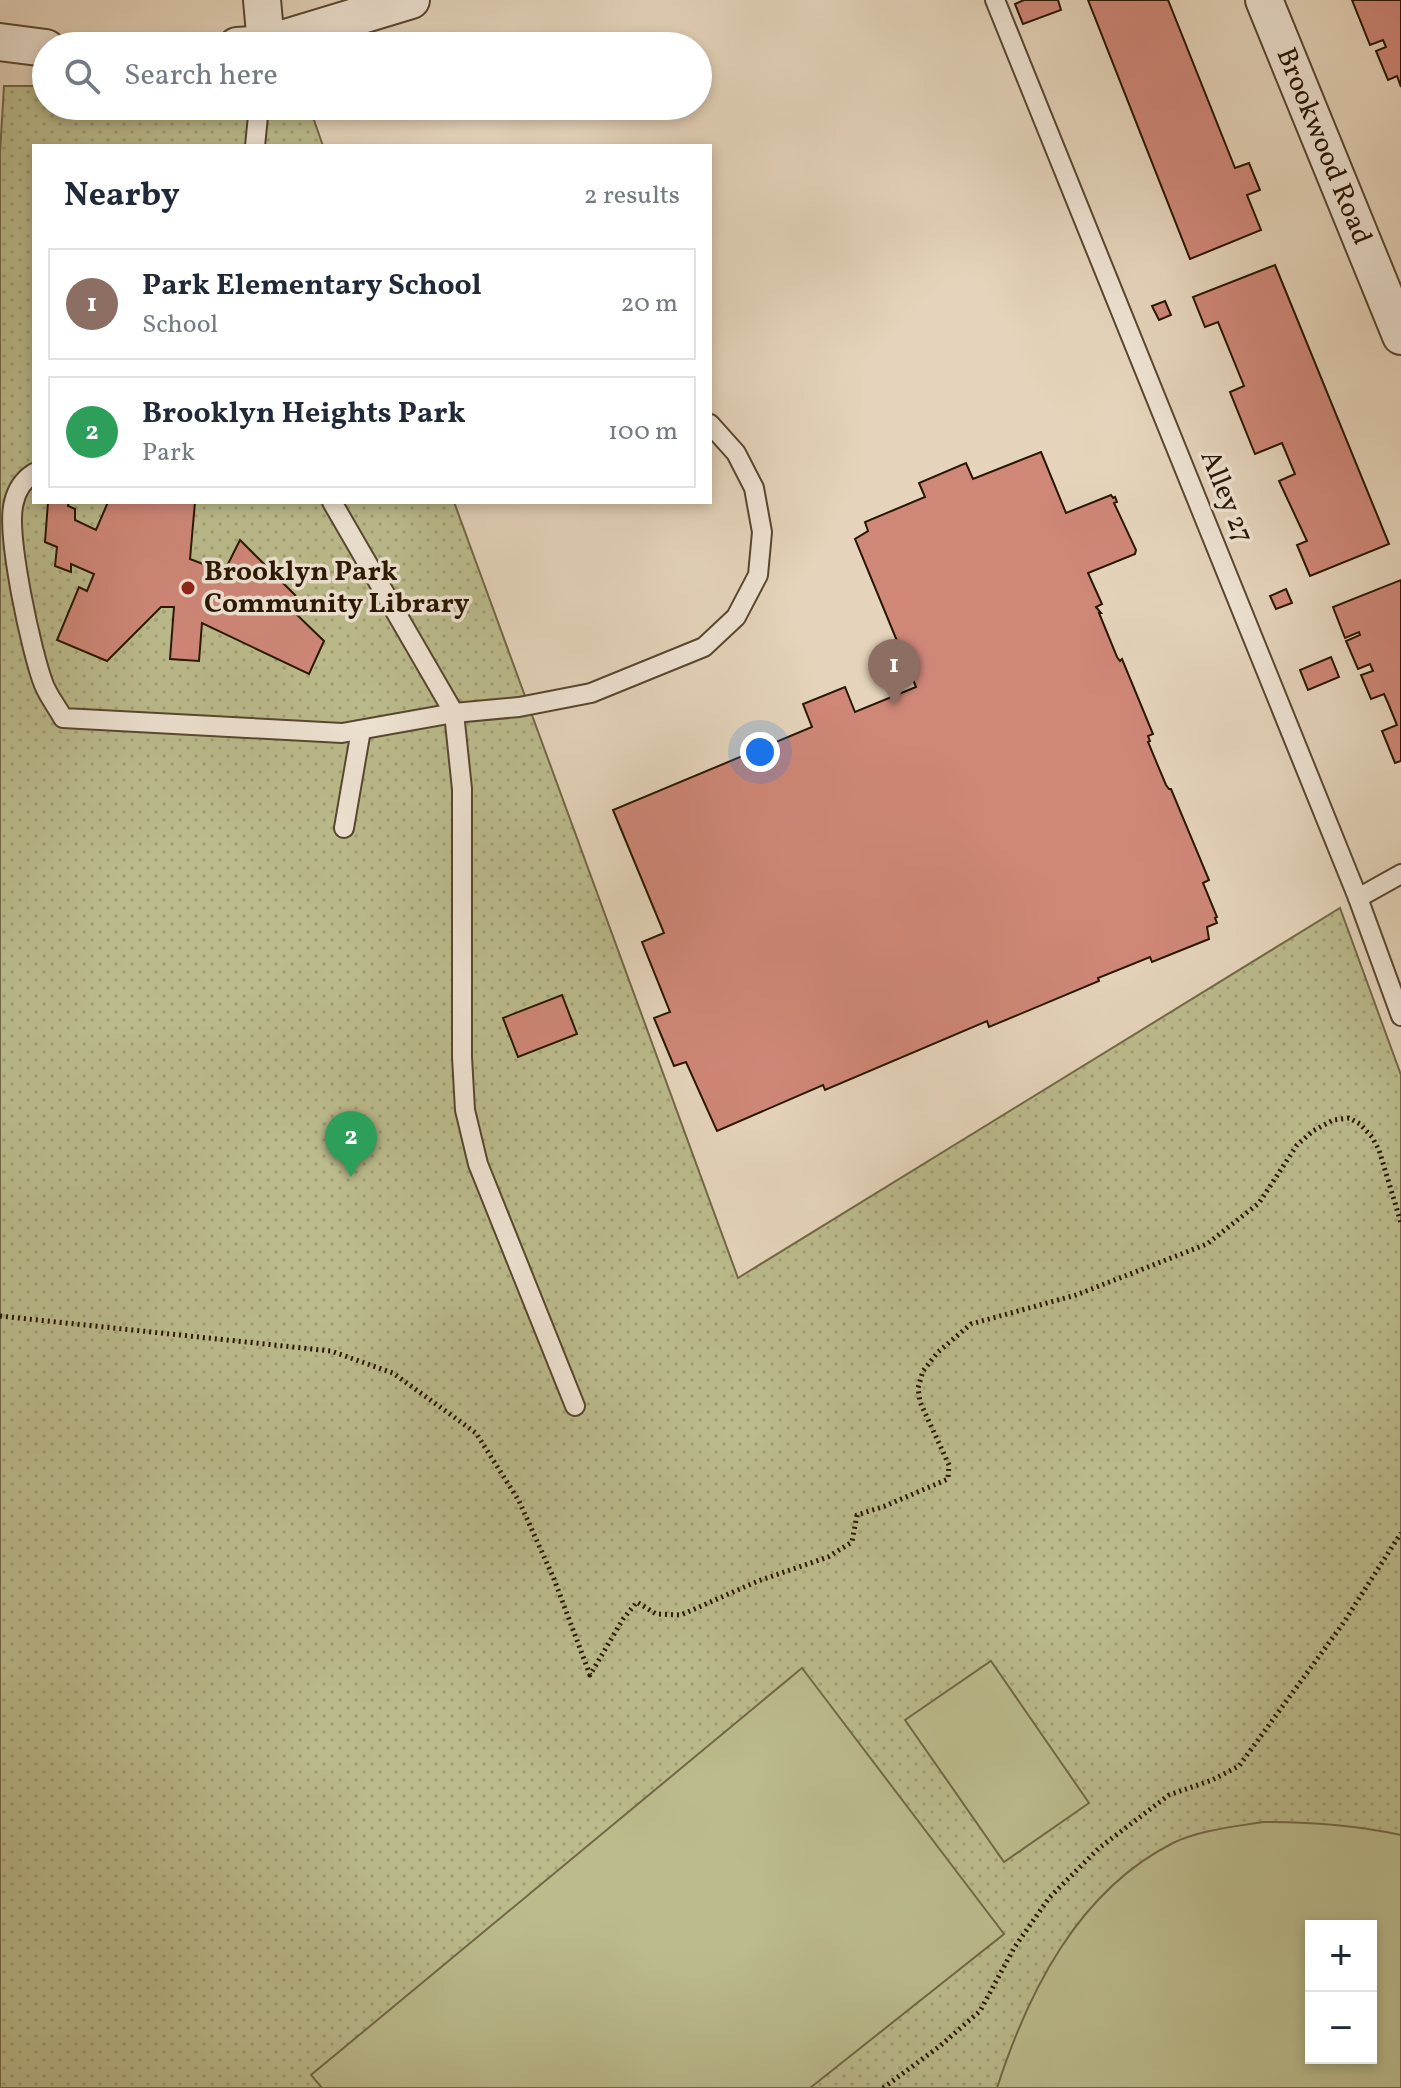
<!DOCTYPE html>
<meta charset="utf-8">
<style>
:root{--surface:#fff;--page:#f2f2f3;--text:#1f2937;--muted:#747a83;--line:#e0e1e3;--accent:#8f2418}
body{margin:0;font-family:Vollkorn,serif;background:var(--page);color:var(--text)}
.controls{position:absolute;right:24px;bottom:24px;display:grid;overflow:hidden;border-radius:0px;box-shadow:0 4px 12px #0003}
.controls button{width:72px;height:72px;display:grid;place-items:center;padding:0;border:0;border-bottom:2px solid var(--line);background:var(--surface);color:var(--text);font:40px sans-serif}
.you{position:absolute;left:760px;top:752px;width:28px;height:28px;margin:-20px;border:6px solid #fff;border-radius:50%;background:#1a73e8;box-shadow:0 0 0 12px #1a73e833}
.badge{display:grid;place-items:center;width:52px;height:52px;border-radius:50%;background:var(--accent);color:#fff;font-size:26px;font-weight:700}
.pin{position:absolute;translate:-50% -66px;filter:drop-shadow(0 2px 4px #0008)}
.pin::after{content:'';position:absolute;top:42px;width:28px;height:24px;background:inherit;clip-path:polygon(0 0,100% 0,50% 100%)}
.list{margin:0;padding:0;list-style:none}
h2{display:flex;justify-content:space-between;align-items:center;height:104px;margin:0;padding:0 32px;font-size:34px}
h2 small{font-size:26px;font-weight:400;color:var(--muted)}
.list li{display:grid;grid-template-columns:52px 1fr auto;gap:24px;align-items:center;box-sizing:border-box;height:112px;margin:0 16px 16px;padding:0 16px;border:2px solid var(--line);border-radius:0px}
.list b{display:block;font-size:30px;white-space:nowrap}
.list p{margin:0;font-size:26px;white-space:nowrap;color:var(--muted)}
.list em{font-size:26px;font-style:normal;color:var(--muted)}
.icon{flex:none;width:44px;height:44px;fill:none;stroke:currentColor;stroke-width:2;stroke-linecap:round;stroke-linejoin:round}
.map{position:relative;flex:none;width:1401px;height:2088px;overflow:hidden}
.search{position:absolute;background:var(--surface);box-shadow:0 4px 12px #0003;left:32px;top:32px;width:680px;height:88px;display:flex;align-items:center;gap:20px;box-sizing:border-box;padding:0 28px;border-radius:44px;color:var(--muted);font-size:30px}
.panel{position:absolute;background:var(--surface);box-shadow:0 4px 12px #0003;left:32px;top:144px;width:680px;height:360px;border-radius:0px}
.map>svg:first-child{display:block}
.grass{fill:url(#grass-dots);stroke:#726846;stroke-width:2;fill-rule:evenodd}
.pitch{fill:#bbbb8c;stroke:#726846;stroke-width:2;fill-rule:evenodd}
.building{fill:#cf8778;stroke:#291600;stroke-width:2}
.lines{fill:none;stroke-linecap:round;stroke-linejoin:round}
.service-casing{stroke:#58462f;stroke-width:22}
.minor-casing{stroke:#58462f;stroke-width:40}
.path{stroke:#291600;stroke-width:5;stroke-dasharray:2 4;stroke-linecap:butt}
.service{stroke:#eee3d3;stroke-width:18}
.minor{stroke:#eee3d3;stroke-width:36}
.poi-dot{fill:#8f2418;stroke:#eee3d3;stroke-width:3}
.labels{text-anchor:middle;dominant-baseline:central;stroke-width:7;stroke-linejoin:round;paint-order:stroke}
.street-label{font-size:28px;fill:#291600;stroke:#eee3d3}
.poi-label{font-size:28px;font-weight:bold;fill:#291600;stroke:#eee3d3;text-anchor:start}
</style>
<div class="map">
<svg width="1401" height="2088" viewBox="0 0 1401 2088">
<defs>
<pattern id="grass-dots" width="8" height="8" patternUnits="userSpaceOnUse" patternTransform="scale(2)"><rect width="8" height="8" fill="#bbbb8c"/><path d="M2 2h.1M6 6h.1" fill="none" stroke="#a1a077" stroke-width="1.8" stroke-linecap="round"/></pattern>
</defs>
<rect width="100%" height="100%" fill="#e5d4bb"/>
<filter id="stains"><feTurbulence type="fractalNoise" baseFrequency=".0025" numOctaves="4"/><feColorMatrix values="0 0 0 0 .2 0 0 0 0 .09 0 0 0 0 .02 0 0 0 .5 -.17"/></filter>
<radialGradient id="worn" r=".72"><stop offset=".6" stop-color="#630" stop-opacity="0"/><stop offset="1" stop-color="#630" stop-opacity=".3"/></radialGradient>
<path class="grass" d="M4 86H46V106H309L323 146H34V502H454L738 1278 1340 908 1401 1075V2088H0V152ZM1311 1926H1371V2058H1311Z"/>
<g class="pitch">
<polygon points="991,1661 1089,1803 1004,1862 905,1720"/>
<polygon points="802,1668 1004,1934 810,2088 322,2088 311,2075"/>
<path d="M1263 1822C1310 1822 1355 1825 1401 1835V2088H997C1028 1992 1078 1891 1173 1843 1200 1830 1233 1827 1263 1822ZM1371 1926V2058H1311V1926Z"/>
</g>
<g class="building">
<polygon points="1024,0 1058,0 1061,10 1023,24 1015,4"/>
<polygon points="1088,0 1168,0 1235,168 1249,163 1260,190 1247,195 1261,230 1190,259"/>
<polygon points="1352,0 1401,0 1401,87 1397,76 1388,80 1376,51 1386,47 1383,40 1370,45"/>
<polygon points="1275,265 1389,544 1310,576 1297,545 1307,541 1279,481 1295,474 1282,443 1255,454 1230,392 1244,386 1242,381 1218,322 1205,327 1193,297"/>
<polygon points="1165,301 1171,315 1159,320 1152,306"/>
<polygon points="1041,452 1066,513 1111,495 1113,498 1115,497 1117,502 1114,503 1136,550 1135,554 1088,573 1102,604 1096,607 1101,613 1099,613 1117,657 1120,661 1122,659 1153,734 1148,736 1150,741 1148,742 1166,785 1169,789 1171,789 1209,880 1203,883 1217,917 1215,918 1217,923 1207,927 1209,939 1152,962 1150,957 1098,978 1099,981 989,1027 987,1021 825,1090 823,1085 717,1131 686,1062 674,1066 654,1018 670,1012 642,942 664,933 613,810 812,727 803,704 845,687 855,712 916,687 855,539 868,531 865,522 925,497 919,483 966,463 973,479"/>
<polygon points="48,502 69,502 68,506 75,509 75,520 96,530 108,502 195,502 190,559 224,572 240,540 297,597 291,609 324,641 309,674 202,623 199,661 170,659 174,607 161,607 107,661 57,640 79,587 87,591 94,574 71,564 71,572 55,566 57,547 45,542"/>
<polygon points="1401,580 1401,761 1395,763 1382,731 1397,725 1388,703 1384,694 1371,699 1361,675 1373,671 1370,664 1358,669 1346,641 1360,635 1359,632 1345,638 1333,607"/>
<polygon points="1286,589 1292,603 1276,609 1270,596"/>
<polygon points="1331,657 1339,677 1308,690 1300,670"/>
<polygon points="562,995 577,1034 518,1057 503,1018"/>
</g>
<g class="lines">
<defs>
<g id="service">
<polyline points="995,0 1358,898 1401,1016"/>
<polyline points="255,146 259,106"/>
<path d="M34 473C23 480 17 489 14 502 5 532 32 655 44 685 49 697 57 707 63 718L342 733 454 713 519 707 591 693 704 647 736 617 758 575 762 532 754 488 736 453 710 424"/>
<polyline points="332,502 454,713 462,789 462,1057 465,1110 478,1164 575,1406"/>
<polyline points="344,828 361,730"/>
<polyline points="1358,898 1401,874"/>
</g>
<g id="minor">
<polyline points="262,0 266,44"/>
<path id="s1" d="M1264 0 1401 336"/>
<polyline points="0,42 46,48"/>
<polyline points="237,46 266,44 411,0"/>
</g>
</defs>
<use href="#service" class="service-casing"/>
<use href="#minor" class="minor-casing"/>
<g class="path">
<polyline points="0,1316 331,1351 393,1373 476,1433 519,1501 554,1579 590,1675 623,1619 637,1602 656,1614 681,1615 758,1581 828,1557 852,1542 857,1515 885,1506 948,1479 949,1465 920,1402 918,1388 923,1371 938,1352 971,1324 1076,1295 1207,1244 1259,1203 1297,1145 1313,1131 1333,1120 1349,1118 1360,1124 1372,1137 1379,1150 1401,1223"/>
<polyline points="883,2088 940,2046 980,2011 1014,1948 1049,1898 1099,1848 1169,1795 1212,1780 1239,1766 1342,1625 1401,1533"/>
</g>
<use href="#service" class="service"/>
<use href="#minor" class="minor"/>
</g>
<circle class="poi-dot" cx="188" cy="588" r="8"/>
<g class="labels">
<g class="street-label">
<text stroke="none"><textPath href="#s1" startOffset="158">Brookwood Road</textPath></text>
<text transform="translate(1226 497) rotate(68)">Alley 27</text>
</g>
<g class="poi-label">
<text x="204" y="572">Brooklyn Park<tspan x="204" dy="32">Community Library</tspan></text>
</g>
</g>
<rect width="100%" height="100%" filter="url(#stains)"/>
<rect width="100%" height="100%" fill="url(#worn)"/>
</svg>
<div class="controls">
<button>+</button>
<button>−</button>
</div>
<div class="you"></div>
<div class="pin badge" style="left:894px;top:705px;background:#8d6e63">1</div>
<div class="pin badge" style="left:351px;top:1177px;background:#2e9e5b">2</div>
<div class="search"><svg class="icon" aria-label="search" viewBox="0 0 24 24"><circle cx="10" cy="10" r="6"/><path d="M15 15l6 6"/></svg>Search here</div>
<section class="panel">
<h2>Nearby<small>2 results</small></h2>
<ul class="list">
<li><span class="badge" style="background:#8d6e63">1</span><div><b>Park Elementary School</b><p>School</p></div><em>20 m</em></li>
<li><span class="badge" style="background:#2e9e5b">2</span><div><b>Brooklyn Heights Park</b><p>Park</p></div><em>100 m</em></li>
</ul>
</section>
</div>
